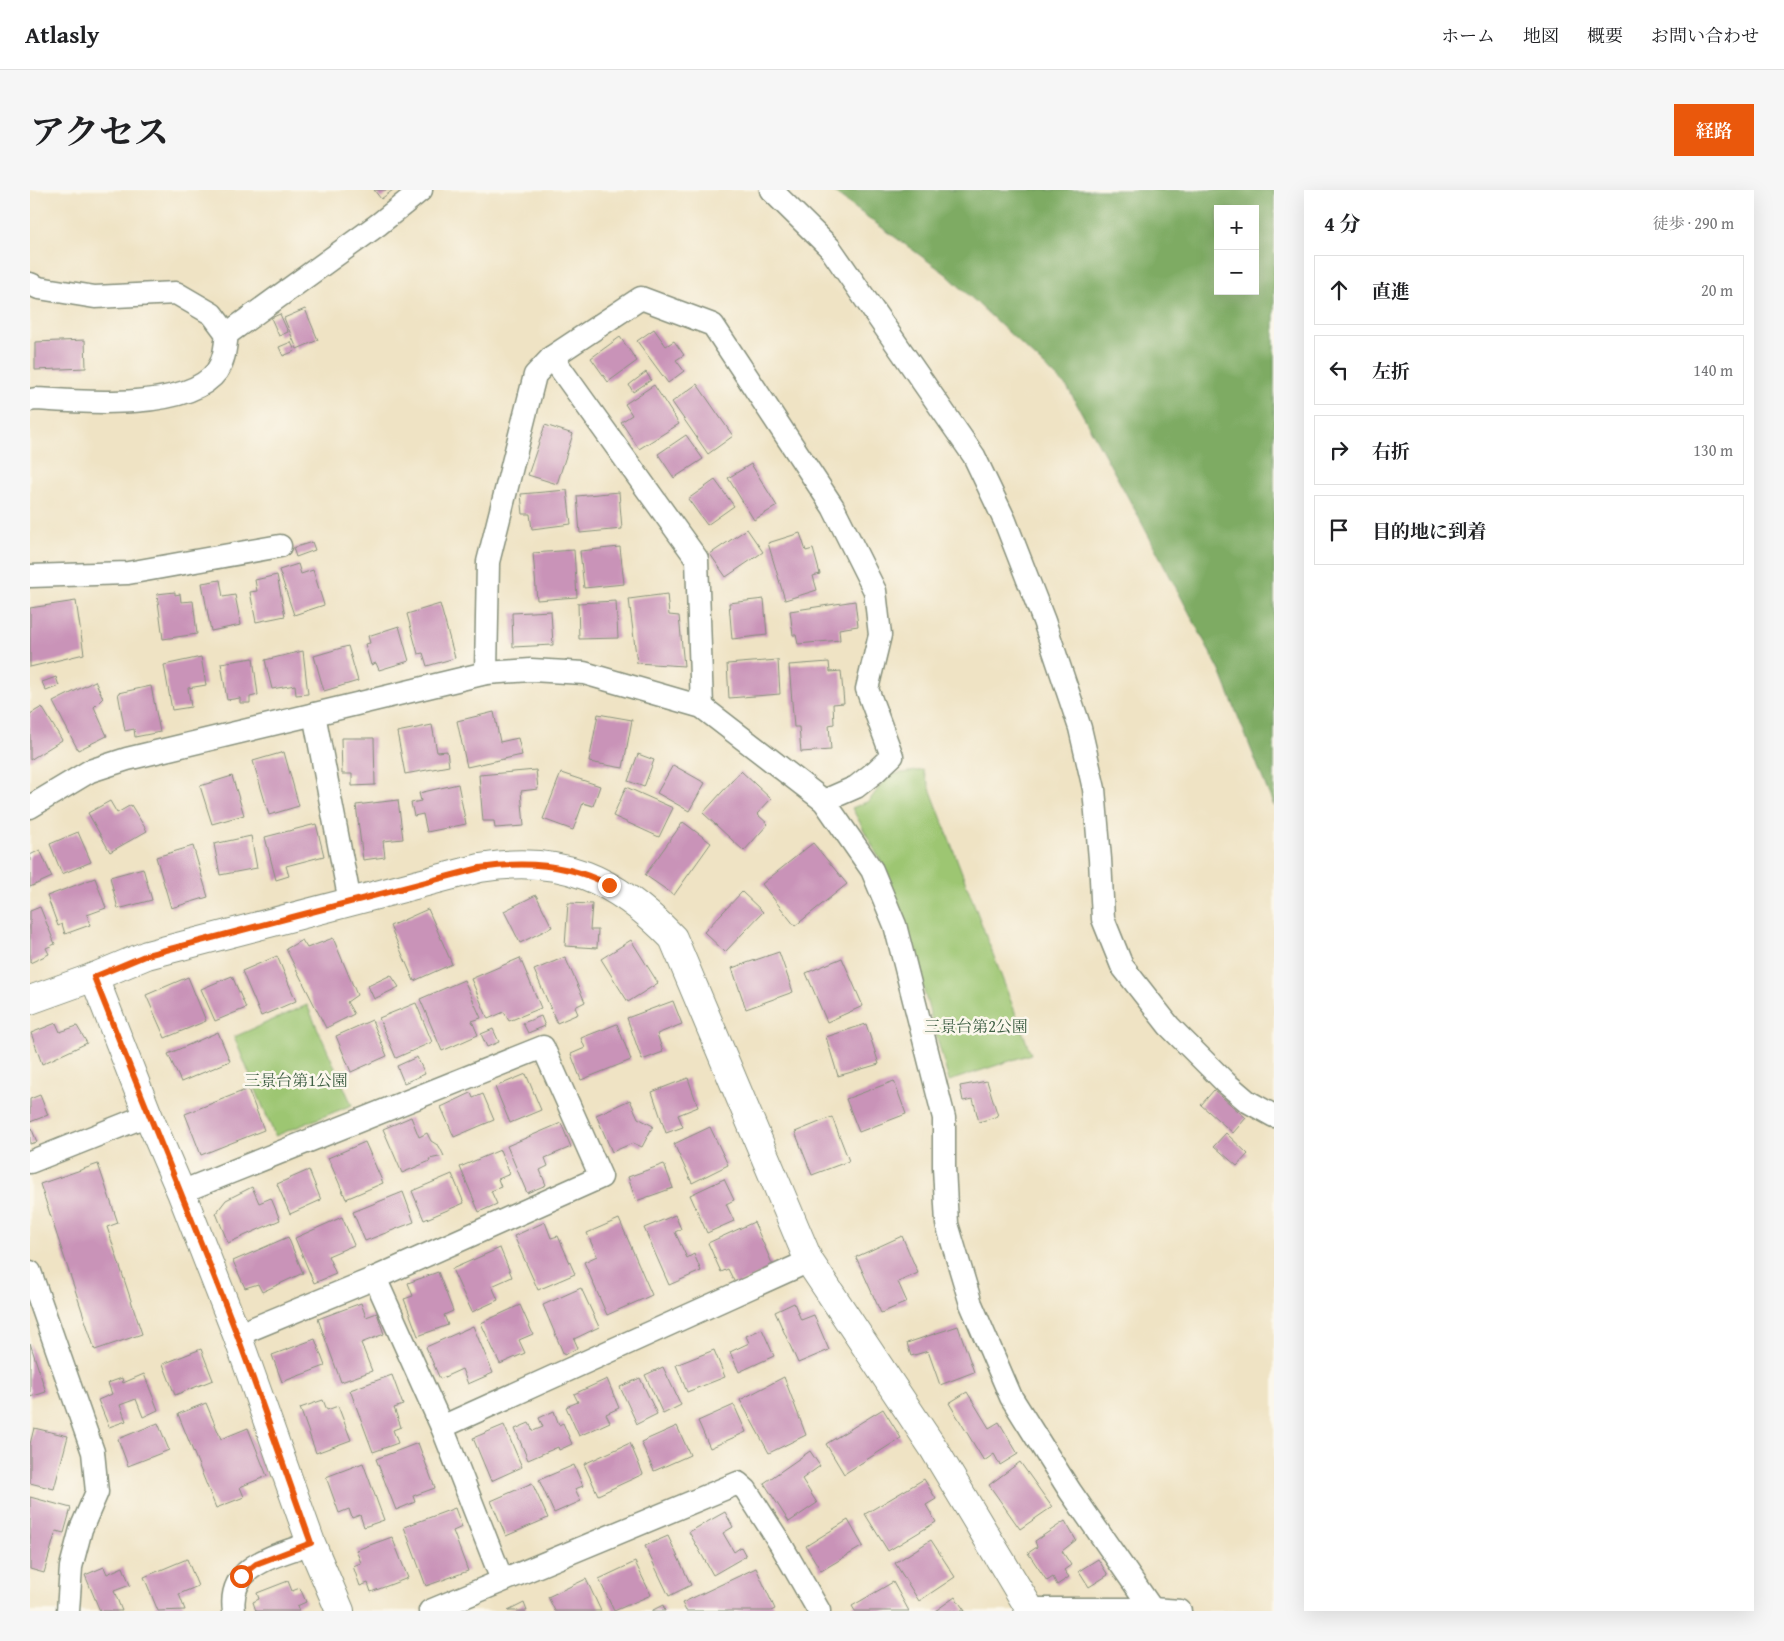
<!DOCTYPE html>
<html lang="ja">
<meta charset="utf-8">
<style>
:root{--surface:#fff;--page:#f6f6f6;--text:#202124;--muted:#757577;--line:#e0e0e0;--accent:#ea580c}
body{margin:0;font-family:"Gentium Book Plus","Noto Serif JP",serif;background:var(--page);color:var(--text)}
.controls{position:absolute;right:15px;top:15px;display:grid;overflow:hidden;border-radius:0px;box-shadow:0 5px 20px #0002}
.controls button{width:45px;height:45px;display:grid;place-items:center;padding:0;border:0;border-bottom:1px solid var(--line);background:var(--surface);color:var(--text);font:25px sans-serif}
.stop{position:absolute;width:15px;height:15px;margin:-11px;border:4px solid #ea580c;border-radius:50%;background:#fff}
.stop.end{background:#ea580c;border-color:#fff;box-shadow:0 1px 5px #0008}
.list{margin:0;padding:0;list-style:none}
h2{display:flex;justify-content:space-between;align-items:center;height:65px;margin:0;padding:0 20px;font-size:21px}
h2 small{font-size:16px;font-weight:400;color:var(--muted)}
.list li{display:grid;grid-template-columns:32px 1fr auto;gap:15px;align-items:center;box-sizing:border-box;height:70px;margin:0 10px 10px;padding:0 10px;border:1px solid var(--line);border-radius:0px}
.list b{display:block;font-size:19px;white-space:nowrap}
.list em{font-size:16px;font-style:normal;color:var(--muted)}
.icon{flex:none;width:28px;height:28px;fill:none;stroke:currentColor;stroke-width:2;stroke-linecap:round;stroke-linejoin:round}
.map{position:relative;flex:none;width:1244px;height:1421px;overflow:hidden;border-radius:0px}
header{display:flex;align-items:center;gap:30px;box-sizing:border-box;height:70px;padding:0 25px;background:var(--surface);border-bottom:1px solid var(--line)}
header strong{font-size:24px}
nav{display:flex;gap:28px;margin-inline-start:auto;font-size:18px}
.intro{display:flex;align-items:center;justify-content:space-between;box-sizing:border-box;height:120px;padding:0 30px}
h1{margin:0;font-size:35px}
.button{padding:12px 22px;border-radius:0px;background:var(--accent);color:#fff;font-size:18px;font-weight:700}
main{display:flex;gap:30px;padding:0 30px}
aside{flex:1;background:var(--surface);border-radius:0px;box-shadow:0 5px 20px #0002}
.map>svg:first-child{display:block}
.green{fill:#9dc672;stroke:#5e8253}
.forest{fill:#7eab64;stroke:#4e744c;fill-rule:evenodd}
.building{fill:#c993b8}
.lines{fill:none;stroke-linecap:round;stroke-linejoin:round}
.minor-casing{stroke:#87907c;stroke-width:25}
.tertiary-casing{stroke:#87907c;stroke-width:30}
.minor{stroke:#fff;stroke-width:22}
.tertiary{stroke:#fff;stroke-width:28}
.route{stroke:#ea580c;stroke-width:6}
.labels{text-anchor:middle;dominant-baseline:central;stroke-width:5;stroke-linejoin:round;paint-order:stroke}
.park-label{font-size:16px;fill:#3e5f44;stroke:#fbf7ec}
</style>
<header>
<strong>Atlasly</strong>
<nav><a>ホーム</a><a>地図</a><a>概要</a><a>お問い合わせ</a></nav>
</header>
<div class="intro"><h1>アクセス</h1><a class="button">経路</a></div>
<main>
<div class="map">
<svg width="1244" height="1421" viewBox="0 0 1244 1421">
<rect width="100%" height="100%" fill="#fbf7ec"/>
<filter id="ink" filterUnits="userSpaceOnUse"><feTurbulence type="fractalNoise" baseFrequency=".02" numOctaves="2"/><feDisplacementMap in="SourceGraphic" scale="10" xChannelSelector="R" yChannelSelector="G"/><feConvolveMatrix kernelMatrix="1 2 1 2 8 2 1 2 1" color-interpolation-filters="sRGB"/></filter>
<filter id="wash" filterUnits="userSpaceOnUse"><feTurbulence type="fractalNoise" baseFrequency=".0096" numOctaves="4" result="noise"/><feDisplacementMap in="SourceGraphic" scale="20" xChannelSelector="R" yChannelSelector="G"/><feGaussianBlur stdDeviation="1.12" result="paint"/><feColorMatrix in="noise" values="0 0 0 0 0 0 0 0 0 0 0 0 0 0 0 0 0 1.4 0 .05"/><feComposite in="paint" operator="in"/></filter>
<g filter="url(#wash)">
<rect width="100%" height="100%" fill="#efe3c4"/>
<g class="green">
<polygon points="893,580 1001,864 919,891 880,751 856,681 822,618 839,611 858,585"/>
<polygon points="277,815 322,915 245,946 204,847"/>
</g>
<path class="forest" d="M800 0H1244V617L1190 481 1106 322 1038 198 916 84ZM1188 19H1225V101H1188Z"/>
<g id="blocks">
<g class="building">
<polygon points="344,0 363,0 351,9"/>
<polygon points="275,119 288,150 267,159 254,128"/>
<polygon points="250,124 258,142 249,146 241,128"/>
<polygon points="624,139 636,156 644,151 654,165 646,170 654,181 638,193 607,151"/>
<polygon points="590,147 607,171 578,192 561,168"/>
<polygon points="55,150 56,178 5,180 5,152"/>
<polygon points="261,152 265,161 253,166 249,157"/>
<polygon points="616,182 621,190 603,202 599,195"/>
<polygon points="667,194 703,246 678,264 642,212"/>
<polygon points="624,195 649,234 609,259 591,232 602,225 595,214"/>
<polygon points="515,235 543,244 527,294 498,285"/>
<polygon points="656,245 673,269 644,288 628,264"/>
<polygon points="721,274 747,316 724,330 698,288"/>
<polygon points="685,290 704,316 677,335 658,309"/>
<polygon points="537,300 541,334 502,339 500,324 493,324 491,304"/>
<polygon points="589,302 592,339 550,343 547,306"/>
<polygon points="717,339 733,362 696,387 680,364"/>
<polygon points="770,343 776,361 783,359 790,384 783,386 787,400 755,410 738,353"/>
<polygon points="282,352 285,360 266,367 263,358"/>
<polygon points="590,357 594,394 554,398 550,361"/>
<polygon points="544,360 547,407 507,410 503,363"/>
<polygon points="268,374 271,384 283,380 294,415 264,425 249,380"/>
<polygon points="247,385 255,426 226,432 220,402 227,401 225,390"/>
<polygon points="190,390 193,407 205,405 211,435 181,441 172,393"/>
<polygon points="145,402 145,405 150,404 151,412 163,411 167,444 133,449 127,404"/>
<polygon points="637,404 639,425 649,426 654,476 607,473 599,409"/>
<polygon points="734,409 737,445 702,449 699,413"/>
<polygon points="46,411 54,464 0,477 0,418"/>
<polygon points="586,411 588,448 549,449 548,413"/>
<polygon points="825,411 828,436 809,439 810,450 768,454 766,445 763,445 760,421"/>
<polygon points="410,414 425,468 397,476 393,463 388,464 377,424"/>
<polygon points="521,421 523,455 483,457 482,423"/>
<polygon points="369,436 379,471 349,480 346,473 341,475 335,454 340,453 338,446"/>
<polygon points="318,456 328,491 294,501 284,466"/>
<polygon points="273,461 278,504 266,505 265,495 242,499 235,470"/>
<polygon points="171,467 176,495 158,498 161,517 142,520 134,475"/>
<polygon points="223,468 228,505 220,507 220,513 210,513 210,508 197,510 191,473"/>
<polygon points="748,470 750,504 699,508 697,474"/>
<polygon points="799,472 800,482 811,481 814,513 803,514 804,534 799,535 801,560 771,562 769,537 764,537 759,475"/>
<polygon points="26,487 29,496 16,501 12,492"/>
<polygon points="65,491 73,508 64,517 77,546 48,560 23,512"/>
<polygon points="121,496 130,542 105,547 104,539 95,541 88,503"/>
<polygon points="12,517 32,550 0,570 0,524"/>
<polygon points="464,522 470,552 488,548 492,565 437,577 427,531"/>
<polygon points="568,524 602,530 593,578 559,572"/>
<polygon points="402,535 407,562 417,561 419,576 375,584 367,542"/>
<polygon points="311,548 344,548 345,595 322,596 322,584 312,584"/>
<polygon points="254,562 269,616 239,625 223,571"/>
<polygon points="608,564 624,570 614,597 598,591"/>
<polygon points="643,575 675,593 659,621 627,603"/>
<polygon points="506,580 508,599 491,601 494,636 465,638 464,631 453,631 449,585"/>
<polygon points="711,581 741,609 727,624 738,634 714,661 673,623"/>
<polygon points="531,583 570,596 563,616 553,613 543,640 513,629"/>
<polygon points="202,586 214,625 182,634 170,596"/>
<polygon points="428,594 436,634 397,642 393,624 384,626 381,613 391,611 389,603"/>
<polygon points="596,597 643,618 629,647 583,626"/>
<polygon points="368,610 373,649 353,651 355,667 333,670 326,615"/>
<polygon points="80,611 87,623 101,615 117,641 80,662 58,623"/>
<polygon points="653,632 681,653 644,705 615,685"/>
<polygon points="286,634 294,666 256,676 259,686 246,690 235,647"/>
<polygon points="48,642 61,672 32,684 20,654"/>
<polygon points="221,646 227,678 190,685 184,654"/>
<polygon points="783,653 817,694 765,736 732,694"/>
<polygon points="163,656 178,707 141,718 126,667"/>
<polygon points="10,660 22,687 0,697 0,665"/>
<polygon points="113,678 122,710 88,719 80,687"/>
<polygon points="65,688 76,718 57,725 60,735 35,744 32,734 28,736 17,706"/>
<polygon points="712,702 733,722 695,762 674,742"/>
<polygon points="506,705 522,737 490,753 474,721"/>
<polygon points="538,713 562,714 560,740 568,740 567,758 535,756"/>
<polygon points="10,717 25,754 16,758 19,764 0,773 0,721"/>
<polygon points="398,719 422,774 384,791 360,736"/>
<polygon points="303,748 327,805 317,812 324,824 296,838 256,759 272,750 277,758"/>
<polygon points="601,750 628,793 598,812 571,769"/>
<polygon points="749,762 763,802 716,819 702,778"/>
<polygon points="247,766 266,811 231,826 212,781"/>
<polygon points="535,767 555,812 545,817 548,824 527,833 504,780"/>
<polygon points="490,768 511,818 479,831 474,822 458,829 441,789"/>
<polygon points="812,768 833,816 797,832 776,783"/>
<polygon points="361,785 369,797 344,809 338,796"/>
<polygon points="202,786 216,818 185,831 171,799"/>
<polygon points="158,787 176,831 135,848 116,805"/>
<polygon points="434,790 451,828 442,831 448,845 412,861 390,809"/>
<polygon points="643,811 652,834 627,844 633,862 612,870 597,828"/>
<polygon points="386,813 402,852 366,868 349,828"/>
<polygon points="511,826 515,836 498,843 493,833"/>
<polygon points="342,830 357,866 321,882 306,846"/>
<polygon points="26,833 30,842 47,836 57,853 12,874 1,843"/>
<polygon points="587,834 601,870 551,890 541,864 555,858 551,848"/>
<polygon points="836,834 849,874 808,886 796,847"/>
<polygon points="463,839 469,852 457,857 451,844"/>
<polygon points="188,842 200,871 151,892 138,864"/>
<polygon points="387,867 395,884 374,893 367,876"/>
<polygon points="496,884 511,920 480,933 465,897"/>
<polygon points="658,888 668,917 648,925 653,937 636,943 622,902"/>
<polygon points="864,891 876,924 829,942 816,909"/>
<polygon points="957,891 968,926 949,932 943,909 933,911 930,896"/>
<polygon points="218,899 234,940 171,965 155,924"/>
<polygon points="1184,900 1216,928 1203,943 1171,915"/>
<polygon points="441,903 443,908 453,904 464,930 424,947 411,917"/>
<polygon points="10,905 18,925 0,932 0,909"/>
<polygon points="600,910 608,928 623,936 612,957 603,953 582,962 566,925"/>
<polygon points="381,927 389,947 397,943 401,951 409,956 414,966 399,969 400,971 372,983 353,939"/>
<polygon points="802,927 819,971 782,985 765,942"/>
<polygon points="531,933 541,957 515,968 518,976 510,980 516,995 497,1003 477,956"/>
<polygon points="0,935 7,952 0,954"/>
<polygon points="680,937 698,975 662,993 644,954"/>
<polygon points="1196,943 1218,964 1207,976 1184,956"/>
<polygon points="335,952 353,993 316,1009 298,968"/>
<polygon points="470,960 480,984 468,989 471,997 461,1001 467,1014 449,1022 430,977"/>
<polygon points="68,974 88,1033 77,1037 112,1144 65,1160 10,994"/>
<polygon points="634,974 643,998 606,1011 598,987"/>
<polygon points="279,980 291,1010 260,1024 247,994"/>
<polygon points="422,984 434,1013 394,1030 382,1001"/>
<polygon points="694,989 704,1010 696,1014 704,1031 677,1043 660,1005"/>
<polygon points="222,997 229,1013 241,1008 250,1030 198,1053 186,1023 196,1010"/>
<polygon points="373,1002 384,1032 335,1051 323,1022"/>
<polygon points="645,1025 651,1039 645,1042 657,1068 664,1064 671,1081 639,1095 614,1038"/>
<polygon points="312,1027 324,1055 298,1066 306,1084 284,1093 265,1048"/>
<polygon points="589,1029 622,1105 577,1125 554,1072 567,1066 557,1043"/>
<polygon points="515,1032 521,1048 528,1046 545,1084 508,1100 484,1046"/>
<polygon points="724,1032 744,1078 706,1095 698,1079 691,1082 678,1053"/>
<polygon points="872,1046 888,1083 868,1092 877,1112 851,1123 826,1067"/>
<polygon points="258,1047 273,1083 232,1102 228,1094 215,1098 203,1071"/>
<polygon points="470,1058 482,1087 462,1096 468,1110 442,1122 422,1079"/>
<polygon points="408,1082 423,1121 414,1125 418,1135 388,1146 374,1109 383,1106 378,1093"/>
<polygon points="551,1098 569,1137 544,1149 548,1158 534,1165 513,1115"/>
<polygon points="331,1113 336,1127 347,1123 354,1144 331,1153 342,1181 311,1192 288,1129"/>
<polygon points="764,1113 771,1130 784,1125 799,1160 768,1173 745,1122"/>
<polygon points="490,1115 503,1144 489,1150 495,1163 470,1174 451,1133"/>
<polygon points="443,1136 463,1183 438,1194 432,1179 410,1189 396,1157"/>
<polygon points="928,1136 944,1182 910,1195 898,1161 881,1166 877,1153"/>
<polygon points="732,1139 744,1166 709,1182 700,1162 719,1153 716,1146"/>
<polygon points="285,1149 295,1176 252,1192 242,1165"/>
<polygon points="0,1153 16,1202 0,1207"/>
<polygon points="171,1159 183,1190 145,1205 133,1174"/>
<polygon points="684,1160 695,1187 657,1202 646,1175"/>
<polygon points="633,1177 651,1215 633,1224 615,1185"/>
<polygon points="114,1184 128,1220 113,1227 106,1209 90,1215 96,1231 79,1237 68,1210 82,1204 78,1193 92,1188 93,1193"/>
<polygon points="362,1185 373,1215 364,1218 371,1237 363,1240 368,1253 343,1262 320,1200"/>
<polygon points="754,1187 776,1245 739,1263 710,1210"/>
<polygon points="610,1188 627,1224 607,1234 590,1197"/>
<polygon points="577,1189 589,1218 576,1224 580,1232 549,1246 536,1217 548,1212 544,1204"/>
<polygon points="937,1202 959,1238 969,1232 988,1264 970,1275 964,1264 954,1271 919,1213"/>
<polygon points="293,1210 297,1220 308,1216 321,1250 286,1263 270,1218"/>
<polygon points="176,1213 191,1249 218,1238 237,1286 210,1297 214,1307 186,1318 148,1224"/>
<polygon points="704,1215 716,1242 680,1258 668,1231"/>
<polygon points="853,1219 871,1248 814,1284 796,1254"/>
<polygon points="524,1221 529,1235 533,1233 542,1254 529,1260 528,1257 498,1270 485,1239 499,1233 503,1241 513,1237 509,1228"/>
<polygon points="128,1233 139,1260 98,1276 88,1249"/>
<polygon points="474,1235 492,1277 461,1291 443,1248"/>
<polygon points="647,1236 660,1265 624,1281 611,1252"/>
<polygon points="4,1238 38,1246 24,1299 0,1293 0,1254"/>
<polygon points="388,1253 405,1298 383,1306 385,1312 366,1320 346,1269"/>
<polygon points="600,1253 613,1284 568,1305 554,1274"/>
<polygon points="780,1261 790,1276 772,1289 787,1313 759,1332 734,1293"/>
<polygon points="990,1272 1022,1317 990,1339 959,1295"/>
<polygon points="333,1273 354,1330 334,1337 330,1325 322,1328 319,1319 309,1323 296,1287"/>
<polygon points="544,1275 553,1296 545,1299 551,1311 524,1323 509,1290"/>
<polygon points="894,1289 906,1309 896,1315 906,1332 858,1361 835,1324"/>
<polygon points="502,1293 518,1328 476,1346 461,1311"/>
<polygon points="0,1307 41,1318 34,1343 26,1341 14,1383 0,1379"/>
<polygon points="425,1318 432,1337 423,1341 438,1381 396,1396 374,1337"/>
<polygon points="695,1322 703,1337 693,1343 704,1362 711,1357 716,1366 683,1385 659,1342"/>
<polygon points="818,1330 833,1356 791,1381 776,1356"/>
<polygon points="1035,1331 1046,1350 1032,1361 1041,1375 1034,1380 1039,1387 1027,1395 1023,1387 1017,1391 998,1363 1007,1357 1005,1351"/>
<polygon points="638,1346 661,1395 639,1406 615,1356"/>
<polygon points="362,1347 378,1388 341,1402 338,1393 330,1396 323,1376 331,1373 326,1360"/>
<polygon points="901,1350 925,1387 889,1411 865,1373"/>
<polygon points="157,1369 168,1396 149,1404 155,1420 128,1421 114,1387"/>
<polygon points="1068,1369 1078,1385 1059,1397 1049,1381"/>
<polygon points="605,1372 621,1405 584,1421 569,1389"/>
<polygon points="74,1377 77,1384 93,1377 100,1395 84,1401 92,1421 70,1421 55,1385"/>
<polygon points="726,1378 745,1419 741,1421 656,1421 652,1413"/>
<polygon points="556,1389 571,1421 525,1421 518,1407"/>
<polygon points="258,1391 262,1401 270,1398 276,1412 267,1416 269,1421 226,1421 223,1412 229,1409 227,1403"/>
<polygon points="863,1392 879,1421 825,1421 822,1416"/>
<polygon points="925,1407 935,1421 905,1421"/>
<polygon points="494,1413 497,1421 478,1421"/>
<polygon points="633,1415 635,1421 621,1421"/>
</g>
</g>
</g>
<g filter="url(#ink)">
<use href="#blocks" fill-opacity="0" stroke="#87907c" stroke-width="1"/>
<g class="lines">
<defs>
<g id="minor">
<polyline points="741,0 800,58 944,266 975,331 1014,431 1050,538 1064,599 1070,669 1073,729 1092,776 1139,836 1196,893 1217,911 1244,926"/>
<polyline points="0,94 9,98 65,107 146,103 182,124 197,144"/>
<polyline points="522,167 667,369 672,517"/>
<path d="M0 210 6 209C50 212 158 221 187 181 195 169 195 157 197 144L349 34 391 0"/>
<polyline points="0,386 98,383 250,356"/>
<polyline points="456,483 458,372 505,185 522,167 611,108 683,135 803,317 845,401 850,445 837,499 862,566 845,582 826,597 794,611"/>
<polyline points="284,524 320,712"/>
<polyline points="0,617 60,581 97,569 456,483 501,480 554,483 672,517 794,611 842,680 865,735 914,928 914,977 917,1034 941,1114 981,1207 1040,1301 1122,1419"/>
<polyline points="0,972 118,925"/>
<polyline points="151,1002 513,857 571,987 345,1088 207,1145"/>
<polyline points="0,1082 63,1262 67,1302 51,1339 41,1377 38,1421"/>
<polyline points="345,1088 412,1237 472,1390"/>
<polyline points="412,1237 779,1071"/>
<polyline points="1000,1419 1122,1419 1150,1421"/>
<path d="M204 1421C197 1374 247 1366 281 1353"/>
<polyline points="400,1421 708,1293 716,1300 750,1353 789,1421"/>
</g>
<g id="tertiary">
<polyline points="64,787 118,925 151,1002 207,1145 281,1353 310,1421"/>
<path d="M0 810 64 787 117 765 450 678C532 664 586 689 643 748L779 1071 904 1259 1001 1421"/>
</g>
</defs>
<use href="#minor" class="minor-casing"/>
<use href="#tertiary" class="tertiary-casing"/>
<use href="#minor" class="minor"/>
<use href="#tertiary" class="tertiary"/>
</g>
</g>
<g class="lines" filter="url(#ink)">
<path class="route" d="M211 1386 226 1374 281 1353C256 1283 232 1212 206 1142 160 1023 111 906 64 787L117 765 450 678C494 671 539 674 579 695"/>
</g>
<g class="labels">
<g class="park-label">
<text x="946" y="836">三景台第2公園</text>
<text x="266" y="890">三景台第1公園</text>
</g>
</g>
</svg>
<div class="controls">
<button>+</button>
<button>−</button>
</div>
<div class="stop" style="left:211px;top:1386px"></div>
<div class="stop end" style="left:579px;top:695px"></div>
</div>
<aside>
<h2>4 分<small>徒歩 · 290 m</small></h2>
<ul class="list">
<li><svg class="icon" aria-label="ahead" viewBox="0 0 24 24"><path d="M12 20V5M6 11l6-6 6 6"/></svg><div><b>直進</b></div><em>20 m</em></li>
<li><svg class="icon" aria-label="left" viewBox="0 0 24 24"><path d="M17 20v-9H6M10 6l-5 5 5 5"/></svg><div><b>左折</b></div><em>140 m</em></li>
<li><svg class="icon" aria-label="right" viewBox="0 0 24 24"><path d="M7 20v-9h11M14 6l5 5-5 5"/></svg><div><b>右折</b></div><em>130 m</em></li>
<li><svg class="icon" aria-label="arrive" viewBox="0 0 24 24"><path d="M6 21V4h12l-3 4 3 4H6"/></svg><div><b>目的地に到着</b></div></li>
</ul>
</aside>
</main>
